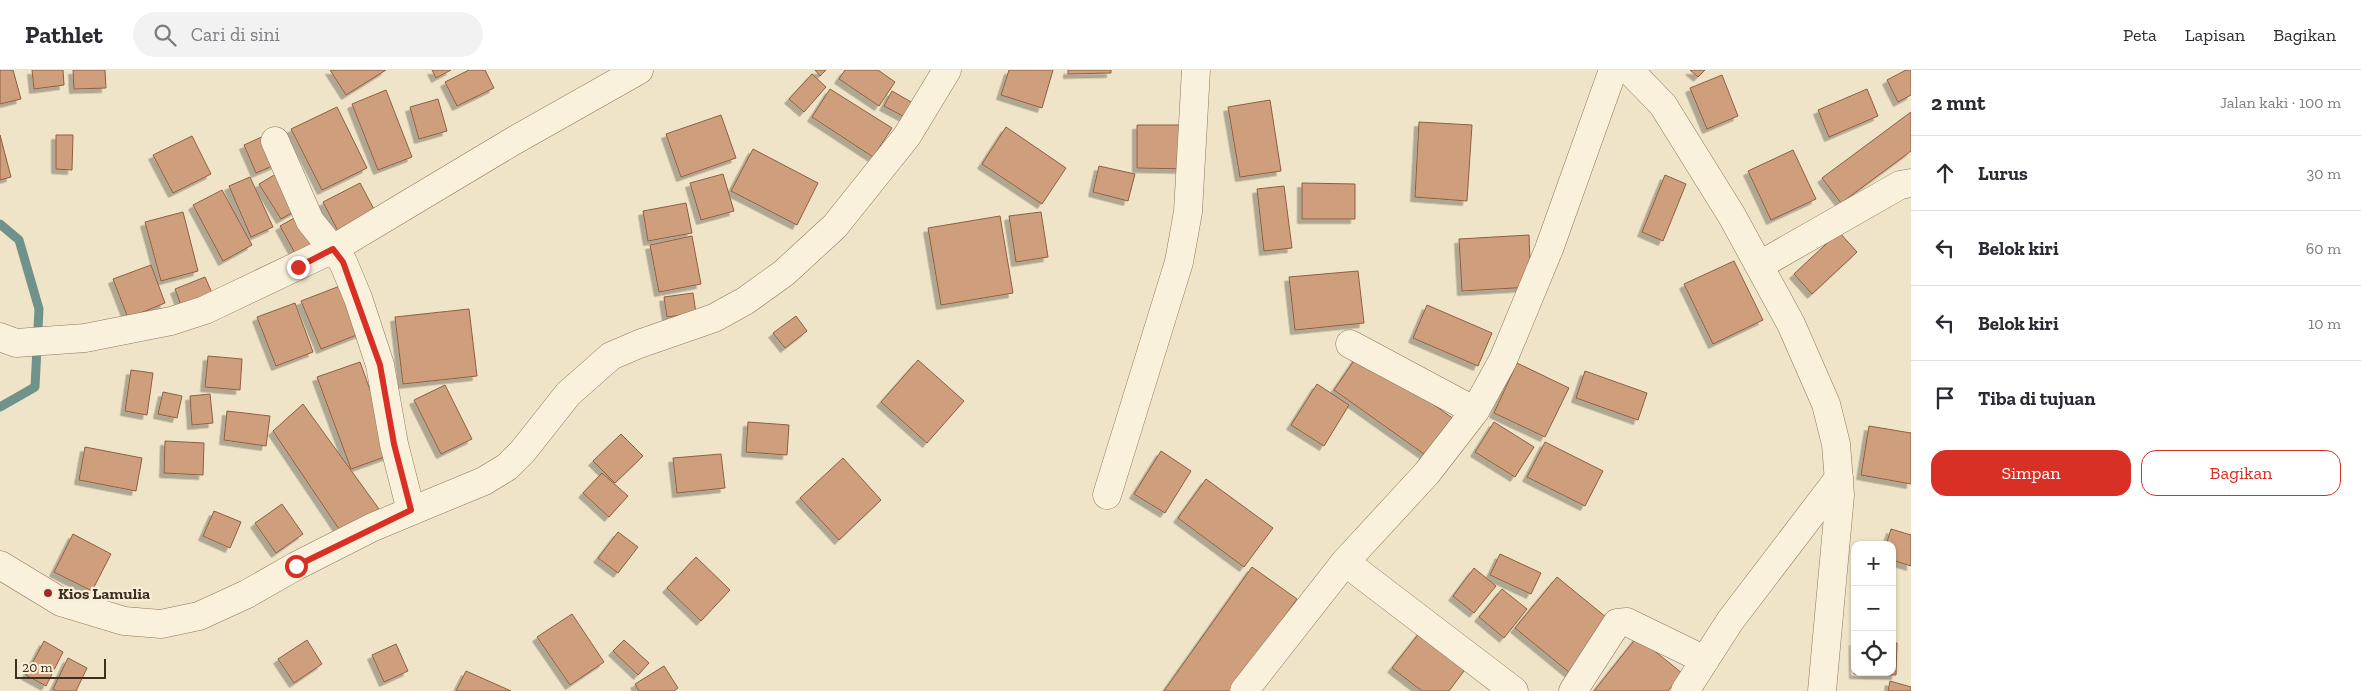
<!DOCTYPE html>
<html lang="id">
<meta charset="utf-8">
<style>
:root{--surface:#fff;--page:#f2f2f3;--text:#2b2b33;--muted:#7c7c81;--line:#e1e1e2;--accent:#d93025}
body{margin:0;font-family:"Zilla Slab",serif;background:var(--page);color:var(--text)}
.controls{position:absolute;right:15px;bottom:15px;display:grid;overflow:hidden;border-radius:10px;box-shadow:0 1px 4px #0004}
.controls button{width:45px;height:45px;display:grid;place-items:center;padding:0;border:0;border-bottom:1px solid var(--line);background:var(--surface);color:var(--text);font:25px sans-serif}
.scale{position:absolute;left:15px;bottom:12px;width:91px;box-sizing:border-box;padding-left:5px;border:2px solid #3d2e20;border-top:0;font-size:14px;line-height:18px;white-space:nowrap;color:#3d2e20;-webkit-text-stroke:4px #f7eed8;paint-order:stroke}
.stop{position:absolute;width:15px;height:15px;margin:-11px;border:4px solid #d93025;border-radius:50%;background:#fff}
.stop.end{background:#d93025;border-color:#fff;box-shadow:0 1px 5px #0008}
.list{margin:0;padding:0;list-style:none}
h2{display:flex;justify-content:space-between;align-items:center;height:65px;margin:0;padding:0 20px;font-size:21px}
h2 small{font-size:16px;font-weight:400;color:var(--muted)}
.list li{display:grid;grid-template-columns:32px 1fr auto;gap:15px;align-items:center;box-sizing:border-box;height:75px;padding:0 20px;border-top:1px solid var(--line)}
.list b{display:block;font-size:19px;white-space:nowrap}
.list em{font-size:16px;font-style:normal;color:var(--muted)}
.actions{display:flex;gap:10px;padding:15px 20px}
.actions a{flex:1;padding:11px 0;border:1px solid var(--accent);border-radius:15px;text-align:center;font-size:18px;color:var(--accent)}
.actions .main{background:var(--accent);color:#fff}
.icon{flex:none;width:28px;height:28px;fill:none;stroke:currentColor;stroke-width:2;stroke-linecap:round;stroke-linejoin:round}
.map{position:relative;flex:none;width:1911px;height:621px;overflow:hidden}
header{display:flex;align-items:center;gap:30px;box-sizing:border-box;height:70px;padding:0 25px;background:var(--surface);border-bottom:1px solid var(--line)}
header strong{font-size:24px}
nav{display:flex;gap:28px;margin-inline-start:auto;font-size:18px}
.search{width:350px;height:45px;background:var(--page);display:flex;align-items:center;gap:12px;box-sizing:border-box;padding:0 18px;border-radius:28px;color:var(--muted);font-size:19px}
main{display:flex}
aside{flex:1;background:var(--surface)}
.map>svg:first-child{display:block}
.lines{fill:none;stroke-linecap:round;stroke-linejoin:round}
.stream{stroke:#6f938a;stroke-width:9}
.building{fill:#cf9f7d;stroke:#8d5f41;filter:url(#shadow)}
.minor-casing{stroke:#8d765c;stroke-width:29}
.minor{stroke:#faf1dc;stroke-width:28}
.route{stroke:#d93025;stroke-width:6}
.poi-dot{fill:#9e2a2b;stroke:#f7eed8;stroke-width:2}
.labels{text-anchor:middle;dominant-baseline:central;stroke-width:4.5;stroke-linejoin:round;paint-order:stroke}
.poi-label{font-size:16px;font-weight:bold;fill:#3d2e20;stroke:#f7eed8;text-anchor:start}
</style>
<header>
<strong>Pathlet</strong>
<div class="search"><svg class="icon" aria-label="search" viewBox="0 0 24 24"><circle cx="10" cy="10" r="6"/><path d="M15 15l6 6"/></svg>Cari di sini</div>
<nav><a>Peta</a><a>Lapisan</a><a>Bagikan</a></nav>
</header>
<main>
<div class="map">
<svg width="1911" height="621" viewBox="0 0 1911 621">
<defs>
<filter id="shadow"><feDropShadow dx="-4.5" dy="4.5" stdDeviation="0" flood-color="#0004"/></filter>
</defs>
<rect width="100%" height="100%" fill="#f0e4c8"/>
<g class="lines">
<polyline class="stream" points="0,154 19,170 39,239 35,317 0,337"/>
</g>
<g class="building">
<polygon points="0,0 13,0 21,29 0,34"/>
<polygon points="32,0 63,0 64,15 34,19"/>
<polygon points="73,0 105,0 106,18 74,19"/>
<polygon points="330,0 386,0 346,25"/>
<polygon points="432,0 451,0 436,8"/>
<polygon points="469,0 485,0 494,18 457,36 445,12"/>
<polygon points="815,0 826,0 820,6"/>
<polygon points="845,0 878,0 895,12 879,36 839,9"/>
<polygon points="1009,0 1053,0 1042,38 1001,25"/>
<polygon points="1068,0 1111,0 1111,3 1068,4"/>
<polygon points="1690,0 1705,0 1698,7"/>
<polygon points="1906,0 1911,0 1911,25 1898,32 1887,10"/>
<polygon points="812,4 826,17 804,42 789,29"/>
<polygon points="1722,5 1738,46 1707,59 1690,18"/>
<polygon points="830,19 892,58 873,87 812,47"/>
<polygon points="1867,19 1878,46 1829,67 1818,40"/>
<polygon points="386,20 412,87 378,100 352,34"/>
<polygon points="892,21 920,37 912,51 884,36"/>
<polygon points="438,29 447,61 419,69 410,37"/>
<polygon points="1270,30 1281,101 1240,107 1228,37"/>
<polygon points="337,37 367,98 322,120 291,59"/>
<polygon points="1911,42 1911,81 1841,133 1822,108"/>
<polygon points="721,45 736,88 681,107 666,64"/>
<polygon points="1419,52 1472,55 1467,131 1415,127"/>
<polygon points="1137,55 1188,55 1188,99 1137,98"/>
<polygon points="1006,57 1066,98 1042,134 982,94"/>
<polygon points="0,65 11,107 0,110"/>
<polygon points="56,65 73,65 72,100 56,99"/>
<polygon points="192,66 211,104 173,123 153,85"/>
<polygon points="264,66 277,94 256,103 244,75"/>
<polygon points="753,79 818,113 797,155 731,121"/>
<polygon points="1793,80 1816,129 1771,150 1748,101"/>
<polygon points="1099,96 1135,104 1128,131 1093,122"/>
<polygon points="281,101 302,137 281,149 259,114"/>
<polygon points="723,104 734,141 701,150 690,113"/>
<polygon points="1665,105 1686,114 1663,171 1642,162"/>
<polygon points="250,107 273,157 251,167 229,116"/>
<polygon points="360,113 376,143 339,163 323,132"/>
<polygon points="1302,113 1355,114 1355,149 1302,149"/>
<polygon points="1284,116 1292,178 1264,181 1257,119"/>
<polygon points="222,120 252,175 223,191 193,135"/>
<polygon points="686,133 692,163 648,171 643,141"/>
<polygon points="183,142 198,201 161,211 145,152"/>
<polygon points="1041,142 1048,187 1016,192 1009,146"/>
<polygon points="303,143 323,179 300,192 280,156"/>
<polygon points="1000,146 1013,223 941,235 928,158"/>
<polygon points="1839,162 1857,182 1812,224 1794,204"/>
<polygon points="1529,165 1531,217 1462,221 1459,169"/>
<polygon points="692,166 701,214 659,222 650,175"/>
<polygon points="1734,191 1763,250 1713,274 1684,214"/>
<polygon points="151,195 165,233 128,248 113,209"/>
<polygon points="1358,201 1364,253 1295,260 1289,207"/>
<polygon points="205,207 216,232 185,246 175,219"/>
<polygon points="345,214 364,262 321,279 301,231"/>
<polygon points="693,223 696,243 667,247 664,227"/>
<polygon points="295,233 313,282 276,296 257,247"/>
<polygon points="1427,235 1492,263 1478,296 1413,268"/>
<polygon points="469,239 477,306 403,314 395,247"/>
<polygon points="796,246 807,261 785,278 773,263"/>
<polygon points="1360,282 1458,352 1431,389 1334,320"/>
<polygon points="208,286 242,289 240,320 205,317"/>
<polygon points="918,290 964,331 927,373 881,332"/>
<polygon points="360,292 393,384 351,399 317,307"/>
<polygon points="1517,293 1569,318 1545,367 1494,343"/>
<polygon points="131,300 153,303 147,345 125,341"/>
<polygon points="1585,301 1647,323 1638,350 1576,328"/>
<polygon points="1317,314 1349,335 1324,376 1291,355"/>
<polygon points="445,315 472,369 441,384 414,330"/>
<polygon points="163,322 182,326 177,348 158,344"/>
<polygon points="210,324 213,353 192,355 190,326"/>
<polygon points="303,334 379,439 339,459 273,361"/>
<polygon points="227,341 270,346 266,376 224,370"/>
<polygon points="748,352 789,355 787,385 746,382"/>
<polygon points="1494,352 1534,377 1515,407 1475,382"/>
<polygon points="1869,356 1911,363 1911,414 1861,405"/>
<polygon points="621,364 643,386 615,413 593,391"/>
<polygon points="165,371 204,373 203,405 164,403"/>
<polygon points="1545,372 1603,401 1585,436 1527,407"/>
<polygon points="85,377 142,388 136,421 79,410"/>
<polygon points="1161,381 1191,401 1165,443 1134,424"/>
<polygon points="721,384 725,418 677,423 673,388"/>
<polygon points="843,388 881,430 839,470 800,428"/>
<polygon points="602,403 628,426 609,447 583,423"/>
<polygon points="1206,409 1273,458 1244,497 1178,448"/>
<polygon points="282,434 303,464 276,483 255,453"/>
<polygon points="214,441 241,452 230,478 203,466"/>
<polygon points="1891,459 1911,465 1911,496 1892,490 1892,475 1886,475"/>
<polygon points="618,462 638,477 618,503 598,488"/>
<polygon points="73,464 111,484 92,521 54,502"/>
<polygon points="1500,484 1541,503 1531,524 1490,505"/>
<polygon points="696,487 730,520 701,551 667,518"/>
<polygon points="1252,497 1297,529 1231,621 1164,621"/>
<polygon points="1474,498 1496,516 1474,543 1453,526"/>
<polygon points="1557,507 1612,552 1570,603 1515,558"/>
<polygon points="1502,519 1527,539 1504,568 1479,547"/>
<polygon points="572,544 604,592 570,615 537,567"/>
<polygon points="1424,557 1470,593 1449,621 1422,621 1392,598"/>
<polygon points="1637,567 1682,603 1668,621 1594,621"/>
<polygon points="307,570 322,594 294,613 278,589"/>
<polygon points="624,570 649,593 638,605 613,581"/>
<polygon points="44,571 63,582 46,616 26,605"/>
<polygon points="1854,571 1855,602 1892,602 1892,573 1897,573 1896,605 1854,604"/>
<polygon points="396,574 408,601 384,612 372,585"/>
<polygon points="68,588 87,598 76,621 57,621 53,619"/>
<polygon points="664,596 678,618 674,621 639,621 635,614"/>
<polygon points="466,601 511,621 456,621"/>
<polygon points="1890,611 1911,617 1911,621 1888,621"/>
</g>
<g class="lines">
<defs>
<g id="minor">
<polyline points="1629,0 1663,35 1732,146 1791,254 1826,334 1836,374 1840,425 1822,621"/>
<polyline points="275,71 310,151 343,192 358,228 380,295 394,374 411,441"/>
<polyline points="1760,195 1900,115 1911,113"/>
<polyline points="0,267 16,273 85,268 171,251 205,240 333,179 515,70 639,0"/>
<polyline points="1350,274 1475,341"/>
<polyline points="1107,425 1179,192 1188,142 1196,0"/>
<polyline points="1345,492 1514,621"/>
<polyline points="0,495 61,532 124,551 161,554 199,546 247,524 296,496 373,457 484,411 507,397 523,381 568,324 611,286 639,274 714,248 745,231 784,203 835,156 907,66 947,0"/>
<polyline points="1244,621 1345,492 1427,403 1475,341 1503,290 1549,179 1613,0"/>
<polyline points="1573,621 1617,553 1627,552 1705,590"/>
<polyline points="1685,621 1730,551 1839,408"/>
</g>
</defs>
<use href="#minor" class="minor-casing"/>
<use href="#minor" class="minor"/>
</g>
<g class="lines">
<polyline class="route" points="296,496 411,440 394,374 380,295 343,192 333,179 298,197"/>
</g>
<circle class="poi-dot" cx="48" cy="523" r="5"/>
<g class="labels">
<g class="poi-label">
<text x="58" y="523">Kios Lamulia</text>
</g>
</g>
</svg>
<div class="controls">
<button>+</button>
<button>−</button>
<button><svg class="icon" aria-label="locate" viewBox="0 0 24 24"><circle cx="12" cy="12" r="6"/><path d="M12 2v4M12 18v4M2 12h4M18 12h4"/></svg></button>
</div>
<div class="scale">20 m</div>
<div class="stop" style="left:296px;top:496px"></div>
<div class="stop end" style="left:298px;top:197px"></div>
</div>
<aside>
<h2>2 mnt<small>Jalan kaki · 100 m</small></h2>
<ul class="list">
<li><svg class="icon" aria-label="ahead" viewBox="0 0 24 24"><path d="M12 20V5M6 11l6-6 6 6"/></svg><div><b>Lurus</b></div><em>30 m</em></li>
<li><svg class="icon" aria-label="left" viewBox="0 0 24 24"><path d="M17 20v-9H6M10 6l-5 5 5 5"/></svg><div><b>Belok kiri</b></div><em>60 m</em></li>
<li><svg class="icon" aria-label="left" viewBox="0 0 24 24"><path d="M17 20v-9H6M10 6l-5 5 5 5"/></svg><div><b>Belok kiri</b></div><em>10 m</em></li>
<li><svg class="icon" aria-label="arrive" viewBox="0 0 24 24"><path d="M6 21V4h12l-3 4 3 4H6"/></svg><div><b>Tiba di tujuan</b></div></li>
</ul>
<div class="actions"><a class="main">Simpan</a><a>Bagikan</a></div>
</aside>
</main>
